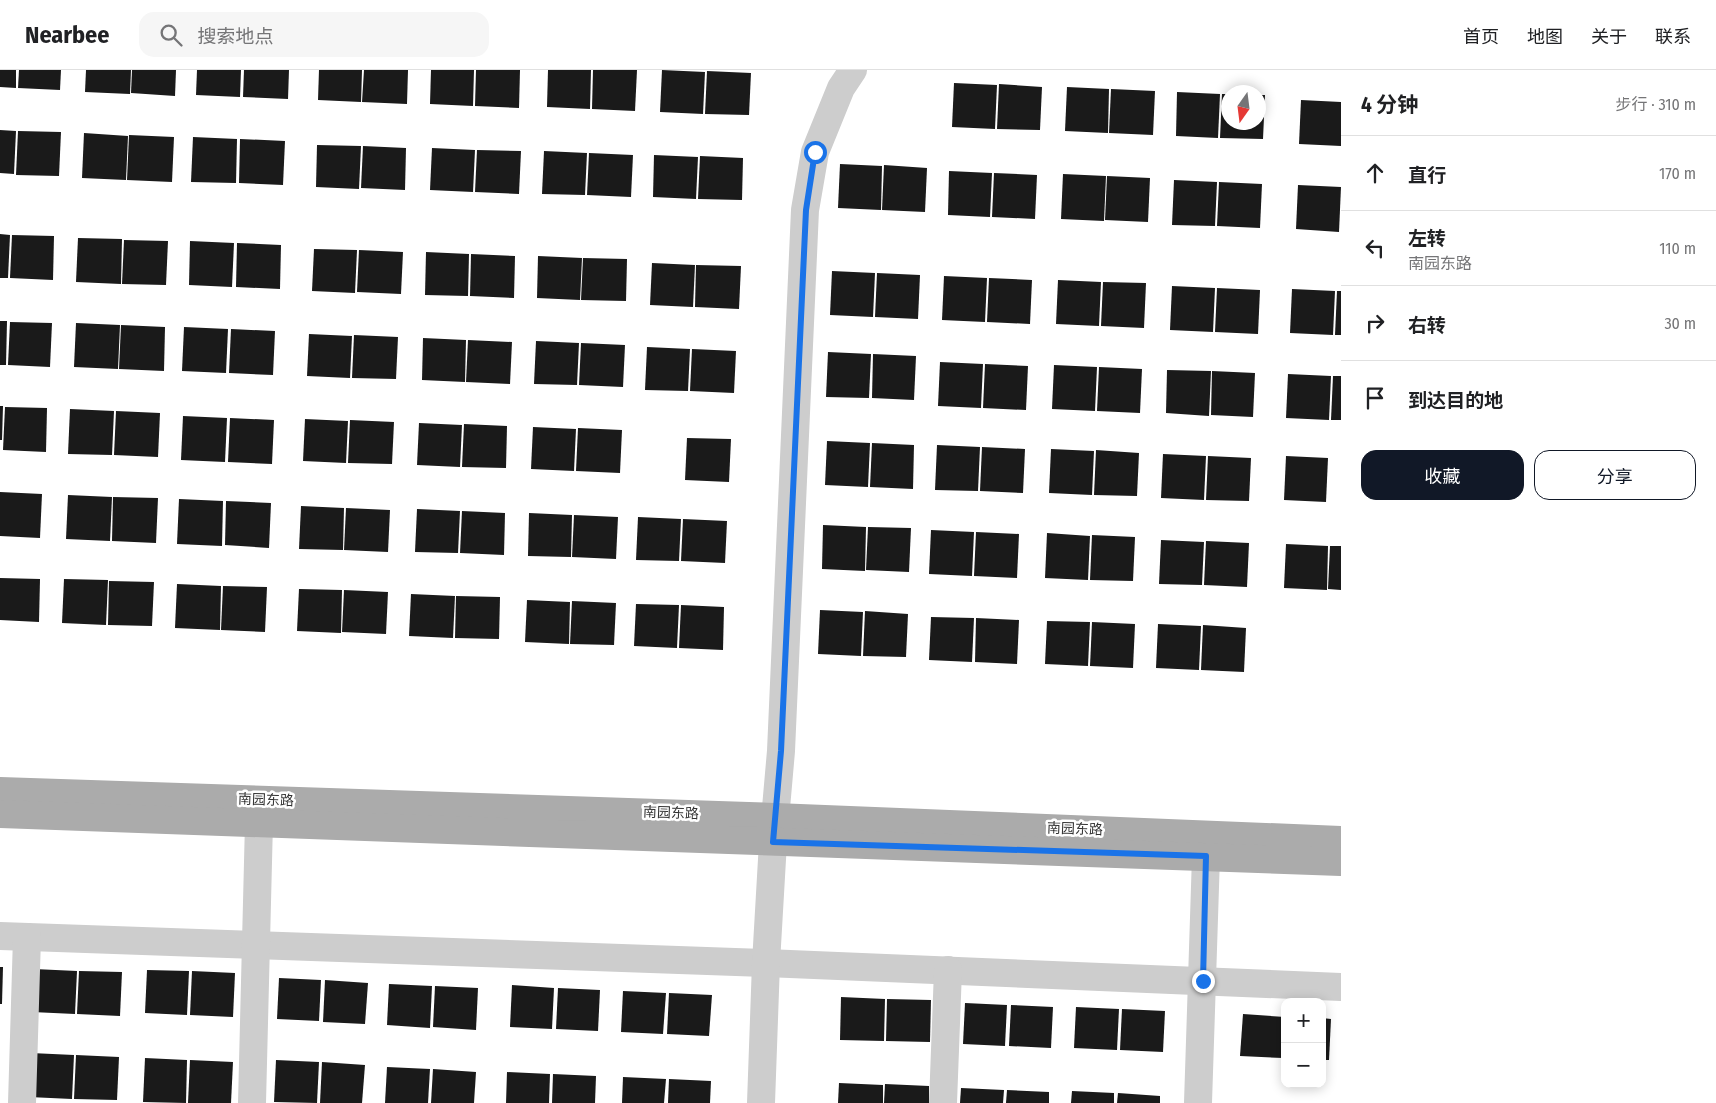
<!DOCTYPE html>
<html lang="zh">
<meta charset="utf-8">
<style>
:root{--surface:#fff;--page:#f6f6f6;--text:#202124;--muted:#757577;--line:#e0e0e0;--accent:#111827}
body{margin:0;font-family:"Fira Sans Condensed","Noto Sans SC",sans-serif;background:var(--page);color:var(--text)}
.controls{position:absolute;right:15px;bottom:15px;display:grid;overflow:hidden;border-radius:10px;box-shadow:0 2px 12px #0003}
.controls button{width:45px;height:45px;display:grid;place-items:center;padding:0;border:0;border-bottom:1px solid var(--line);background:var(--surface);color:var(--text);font:25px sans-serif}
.compass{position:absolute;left:1221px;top:15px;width:45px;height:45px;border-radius:50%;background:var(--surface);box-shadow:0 2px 12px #0003;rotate:194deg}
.stop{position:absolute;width:15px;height:15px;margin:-11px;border:4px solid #1a73e8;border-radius:50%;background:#fff}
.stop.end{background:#1a73e8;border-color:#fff;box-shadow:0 1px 5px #0008}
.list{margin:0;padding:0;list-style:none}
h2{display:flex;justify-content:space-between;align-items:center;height:65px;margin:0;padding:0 20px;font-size:21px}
h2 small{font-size:16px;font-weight:400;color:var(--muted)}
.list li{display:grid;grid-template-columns:32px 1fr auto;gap:15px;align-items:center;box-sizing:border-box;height:75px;padding:0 20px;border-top:1px solid var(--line)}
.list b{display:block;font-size:19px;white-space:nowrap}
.list p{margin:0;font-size:16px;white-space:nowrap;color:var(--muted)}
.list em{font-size:16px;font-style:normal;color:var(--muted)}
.actions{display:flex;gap:10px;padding:15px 20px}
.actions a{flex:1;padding:11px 0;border:1px solid var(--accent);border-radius:15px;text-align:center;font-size:18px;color:var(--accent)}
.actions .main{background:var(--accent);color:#fff}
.icon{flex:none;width:28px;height:28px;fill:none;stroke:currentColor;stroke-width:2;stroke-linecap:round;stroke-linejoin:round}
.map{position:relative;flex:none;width:1341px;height:1033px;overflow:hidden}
header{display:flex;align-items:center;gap:30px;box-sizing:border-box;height:70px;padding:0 25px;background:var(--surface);border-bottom:1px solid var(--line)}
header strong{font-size:24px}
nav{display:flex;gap:28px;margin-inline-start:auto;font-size:18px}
.search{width:350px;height:45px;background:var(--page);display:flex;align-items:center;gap:12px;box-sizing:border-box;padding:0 18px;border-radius:15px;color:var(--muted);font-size:19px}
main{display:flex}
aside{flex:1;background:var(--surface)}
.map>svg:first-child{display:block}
.building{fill:#1a1a1a}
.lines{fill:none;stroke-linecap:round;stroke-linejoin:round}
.minor{stroke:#cdcdcd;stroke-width:28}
.major{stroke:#ababab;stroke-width:28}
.route{stroke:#1a73e8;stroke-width:6}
.labels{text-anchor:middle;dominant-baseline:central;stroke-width:5;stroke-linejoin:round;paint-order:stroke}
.street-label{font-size:14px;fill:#333;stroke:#fff}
</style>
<header>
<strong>Nearbee</strong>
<div class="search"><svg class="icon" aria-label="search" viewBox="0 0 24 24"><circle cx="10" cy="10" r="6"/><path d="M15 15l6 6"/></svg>搜索地点</div>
<nav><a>首页</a><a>地图</a><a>关于</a><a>联系</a></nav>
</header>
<main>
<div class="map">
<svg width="1341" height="1033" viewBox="0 0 1341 1033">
<rect width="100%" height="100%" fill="#fff"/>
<g class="building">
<polygon points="0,0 16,0 16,18 0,17"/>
<polygon points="19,0 61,0 60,20 18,18"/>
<polygon points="86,0 131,0 130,24 85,22"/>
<polygon points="132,0 176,0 175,26 131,23"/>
<polygon points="197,0 241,0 240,27 196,25"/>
<polygon points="244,0 289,0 288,29 243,27"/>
<polygon points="319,0 362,0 361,32 318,30"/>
<polygon points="364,0 408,0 407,34 362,32"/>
<polygon points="431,0 474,0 473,36 430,34"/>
<polygon points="476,0 520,0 519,38 475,36"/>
<polygon points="548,0 591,0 590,39 547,37"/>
<polygon points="593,0 637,0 635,41 592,39"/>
<polygon points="662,0 705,2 703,44 660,42"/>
<polygon points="707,1 751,3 749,45 705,44"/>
<polygon points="954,13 997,15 995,59 952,57"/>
<polygon points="999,14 1042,17 1040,60 997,59"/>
<polygon points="1067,17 1109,19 1108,63 1065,61"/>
<polygon points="1111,19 1155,21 1153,65 1109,63"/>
<polygon points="1177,22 1220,24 1218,68 1176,66"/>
<polygon points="1222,24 1228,24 1228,52 1258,52 1258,25 1265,25 1263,69 1220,68"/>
<polygon points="1301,30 1341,32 1341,76 1299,74"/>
<polygon points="0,60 16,61 14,104 0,103"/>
<polygon points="18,61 61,62 59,106 16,105"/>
<polygon points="84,63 128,66 126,110 82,108"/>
<polygon points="129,65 174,67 172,112 127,110"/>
<polygon points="193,67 237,69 236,113 191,112"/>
<polygon points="240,69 285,71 283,115 239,113"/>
<polygon points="317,75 361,76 359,119 316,117"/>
<polygon points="363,76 406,78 405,120 361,118"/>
<polygon points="432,78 475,80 473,122 430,120"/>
<polygon points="477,80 521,81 519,124 475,122"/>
<polygon points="544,81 587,83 585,125 542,124"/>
<polygon points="589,83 633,85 631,127 587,125"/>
<polygon points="654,85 698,87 696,129 653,127"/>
<polygon points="700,86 743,88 742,130 698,129"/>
<polygon points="840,94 882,96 881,140 838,138"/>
<polygon points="884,95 927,98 925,142 882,140"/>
<polygon points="949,101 992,103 990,147 948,145"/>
<polygon points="994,103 1037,105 1035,149 992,147"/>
<polygon points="1063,104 1106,106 1104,151 1061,149"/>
<polygon points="1107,106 1150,108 1148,152 1105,150"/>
<polygon points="1174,110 1217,112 1215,156 1172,155"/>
<polygon points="1219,112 1262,114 1260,158 1217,156"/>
<polygon points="1298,115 1341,117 1339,162 1296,159"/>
<polygon points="0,164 10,165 8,208 0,208"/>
<polygon points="12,165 54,166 53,210 10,208"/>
<polygon points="78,168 122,169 121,214 76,212"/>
<polygon points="124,170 168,171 166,215 122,214"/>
<polygon points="190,171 234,173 232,217 189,215"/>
<polygon points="237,173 281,175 280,219 236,217"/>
<polygon points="314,179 357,180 355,223 312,221"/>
<polygon points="359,180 403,182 401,224 357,222"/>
<polygon points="426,182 469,184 468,226 425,225"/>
<polygon points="471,184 515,186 514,228 470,226"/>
<polygon points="538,186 582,188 580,230 537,228"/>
<polygon points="583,188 627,189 626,231 581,230"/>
<polygon points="652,193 695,195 693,237 650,235"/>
<polygon points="696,195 741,196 739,239 695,237"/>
<polygon points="832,201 875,203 873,247 830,245"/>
<polygon points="877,203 920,205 918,249 875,247"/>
<polygon points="944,206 987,208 985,252 942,250"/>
<polygon points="989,208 1032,210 1030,254 987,252"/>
<polygon points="1058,210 1101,212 1099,256 1056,254"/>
<polygon points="1103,212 1146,213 1144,258 1101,256"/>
<polygon points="1172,216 1215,218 1213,262 1170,260"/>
<polygon points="1217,218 1260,220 1258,264 1215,262"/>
<polygon points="1292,219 1335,221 1333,265 1290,263"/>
<polygon points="1337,221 1341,221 1341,265 1335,265"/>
<polygon points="0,251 7,251 6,295 0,295"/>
<polygon points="10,252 52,253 50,297 8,295"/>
<polygon points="76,253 120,255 118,299 74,297"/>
<polygon points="121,255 165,257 164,301 119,299"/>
<polygon points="184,257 228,259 226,303 182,301"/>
<polygon points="231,259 275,261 273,305 229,303"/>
<polygon points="309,264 352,266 350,308 307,306"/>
<polygon points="354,265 398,267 396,309 352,308"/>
<polygon points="423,268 466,270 465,312 422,310"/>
<polygon points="468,270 512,272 510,314 466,312"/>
<polygon points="536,271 579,273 577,315 534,314"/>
<polygon points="581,273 625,275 623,317 579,315"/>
<polygon points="647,277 690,279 688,321 645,320"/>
<polygon points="692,279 736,281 734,323 690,321"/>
<polygon points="828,282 871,284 869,328 826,327"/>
<polygon points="873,284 916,286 914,330 872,328"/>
<polygon points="940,292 983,294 981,338 938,336"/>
<polygon points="985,294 1028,296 1026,340 983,338"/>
<polygon points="1054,295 1097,297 1095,341 1052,339"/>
<polygon points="1099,297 1142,299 1140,343 1097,341"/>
<polygon points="1167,300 1211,301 1209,346 1166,343"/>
<polygon points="1212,301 1255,303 1253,347 1211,345"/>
<polygon points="1288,304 1331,306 1329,350 1286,348"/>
<polygon points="1333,306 1341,306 1341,350 1331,350"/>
<polygon points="0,336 3,336 2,370 0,370"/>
<polygon points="5,337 47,338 46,382 3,380"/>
<polygon points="70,339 114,341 112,385 68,384"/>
<polygon points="116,341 160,343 158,387 114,385"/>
<polygon points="183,346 227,348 225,392 181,390"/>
<polygon points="230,348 274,350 272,394 228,392"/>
<polygon points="305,349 348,351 346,393 303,391"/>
<polygon points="350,350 394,352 392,394 348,393"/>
<polygon points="419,353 462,355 460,397 417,395"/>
<polygon points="464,354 507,356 506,398 462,397"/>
<polygon points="533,357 576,359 574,401 531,399"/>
<polygon points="578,358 622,360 620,403 576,401"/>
<polygon points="687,368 731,369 729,412 685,410"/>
<polygon points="827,371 870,373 868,417 825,415"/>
<polygon points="872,373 914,375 913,419 870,417"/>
<polygon points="937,375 980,377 978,421 935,420"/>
<polygon points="982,377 1025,379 1023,423 980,421"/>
<polygon points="1051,379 1094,381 1092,425 1049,423"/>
<polygon points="1096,380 1139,383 1137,426 1094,425"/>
<polygon points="1163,384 1206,386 1204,430 1161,428"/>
<polygon points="1208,386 1251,388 1249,431 1206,430"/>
<polygon points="1286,386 1328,388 1326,432 1284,430"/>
<polygon points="0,422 42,424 40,468 0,466"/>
<polygon points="68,425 112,427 110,471 66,469"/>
<polygon points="113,427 158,428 156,473 112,471"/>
<polygon points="179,429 223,431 222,476 177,474"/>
<polygon points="226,431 271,433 269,478 225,475"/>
<polygon points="301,436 344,438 343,480 299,479"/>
<polygon points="346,438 390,440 388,482 344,480"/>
<polygon points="417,439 460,441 458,483 415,482"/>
<polygon points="462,441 505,443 504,485 460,483"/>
<polygon points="529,443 572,445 571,487 528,486"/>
<polygon points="574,445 618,447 616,489 572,487"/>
<polygon points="638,447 681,449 679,491 636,490"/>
<polygon points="683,449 727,451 725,493 681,491"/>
<polygon points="823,455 866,457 865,501 822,499"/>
<polygon points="868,457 911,458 909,502 866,500"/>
<polygon points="931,460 974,462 972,506 929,504"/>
<polygon points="976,462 1019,464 1017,508 974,506"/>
<polygon points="1047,463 1090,466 1088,510 1045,508"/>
<polygon points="1092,465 1135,467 1133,511 1090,510"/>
<polygon points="1161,470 1204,472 1202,515 1159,514"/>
<polygon points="1206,471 1249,473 1247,517 1204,515"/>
<polygon points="1286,474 1328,476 1327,520 1284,518"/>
<polygon points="1330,476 1341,476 1341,520 1328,519"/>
<polygon points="0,508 40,509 39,552 0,550"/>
<polygon points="64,509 108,510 106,555 62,553"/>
<polygon points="109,511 154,512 152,556 108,555"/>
<polygon points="177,514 221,516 220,560 175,558"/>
<polygon points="223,516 267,517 265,562 221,560"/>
<polygon points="299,519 342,520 341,563 297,561"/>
<polygon points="344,520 388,522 386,564 342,562"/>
<polygon points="411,524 455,526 453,568 409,566"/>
<polygon points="456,526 500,527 499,569 455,568"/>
<polygon points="527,530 570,532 569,574 525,572"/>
<polygon points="572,531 616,533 614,575 570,574"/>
<polygon points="636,534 679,535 677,578 634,576"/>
<polygon points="681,535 724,537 723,580 679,578"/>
<polygon points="820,540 863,542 861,586 818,584"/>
<polygon points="865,541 908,544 906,587 863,586"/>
<polygon points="931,547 974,548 972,592 929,590"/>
<polygon points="976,548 1019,550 1017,594 975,592"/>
<polygon points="1047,551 1090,552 1088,596 1045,594"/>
<polygon points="1092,552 1135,554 1133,598 1090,596"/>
<polygon points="1158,554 1201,556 1199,600 1156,598"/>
<polygon points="1203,555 1246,558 1244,602 1201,600"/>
<polygon points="0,897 3,897 2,934 0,934"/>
<polygon points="34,899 77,901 75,944 32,942"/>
<polygon points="147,900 189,901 187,945 145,943"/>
<polygon points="79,901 122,902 120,946 77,944"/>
<polygon points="192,901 235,903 233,947 190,945"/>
<polygon points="279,908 321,910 319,951 277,949"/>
<polygon points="325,910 368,913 365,954 323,952"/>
<polygon points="389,914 432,916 430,958 387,955"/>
<polygon points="512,915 554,918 552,959 510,957"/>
<polygon points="435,916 478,918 476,960 433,957"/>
<polygon points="558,918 600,920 598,961 556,959"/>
<polygon points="623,921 666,923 663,964 621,962"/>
<polygon points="669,923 712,925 709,966 667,964"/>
<polygon points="841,927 885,929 884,971 840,970"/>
<polygon points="887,929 931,930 930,972 886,971"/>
<polygon points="965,933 1007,935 1005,976 963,974"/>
<polygon points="1011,935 1053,937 1051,978 1009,976"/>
<polygon points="1076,937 1119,939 1117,980 1074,978"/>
<polygon points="1122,939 1165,941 1163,982 1120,980"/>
<polygon points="1243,944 1285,947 1283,988 1240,986"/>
<polygon points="1322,948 1331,949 1329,990 1322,990"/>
<polygon points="31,983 74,985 72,1029 29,1027"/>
<polygon points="76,985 119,987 117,1030 74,1029"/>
<polygon points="145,988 187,990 186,1033 143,1032"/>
<polygon points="190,990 233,992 231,1033 188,1033"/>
<polygon points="276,990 319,992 317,1033 274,1032"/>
<polygon points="322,992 365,995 362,1033 320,1033"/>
<polygon points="387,997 430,999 428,1033 385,1033"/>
<polygon points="433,999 476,1002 474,1033 431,1033"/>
<polygon points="507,1002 550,1004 549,1033 506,1033"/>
<polygon points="553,1004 596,1006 595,1033 552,1033"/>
<polygon points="623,1007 666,1009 664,1033 622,1033"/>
<polygon points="669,1009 711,1011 710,1033 668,1033"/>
<polygon points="839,1013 883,1015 883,1033 838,1033"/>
<polygon points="885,1014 929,1016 929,1033 884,1033"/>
<polygon points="961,1018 1004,1020 1003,1033 960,1033"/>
<polygon points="1007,1020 1049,1022 1049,1033 1006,1033"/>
<polygon points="1072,1021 1114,1023 1114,1033 1071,1033"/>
<polygon points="1118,1023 1160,1026 1160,1033 1117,1033"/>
</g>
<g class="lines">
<g class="minor">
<polyline points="0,866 766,893 1341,917"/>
<polyline points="22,1033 27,867"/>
<polyline points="252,1033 259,752"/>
<polyline points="761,1033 766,893 773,772 781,681 805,140 815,82 841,18 853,0"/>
<polyline points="943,1033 948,900"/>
<polyline points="1198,1033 1206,786"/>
</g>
<g class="major">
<polyline points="0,721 775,747 1341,770"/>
<polyline points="0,744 1341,792"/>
</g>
</g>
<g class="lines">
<polyline class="route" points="815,82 806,140 781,681 773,772 1206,786 1203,911"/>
</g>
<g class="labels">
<g class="street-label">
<text transform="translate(266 730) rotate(2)">南园东路</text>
<text transform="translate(671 743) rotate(2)">南园东路</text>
<text transform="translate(1075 759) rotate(2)">南园东路</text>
</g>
</g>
</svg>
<div class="controls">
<button>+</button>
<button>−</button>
</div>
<svg class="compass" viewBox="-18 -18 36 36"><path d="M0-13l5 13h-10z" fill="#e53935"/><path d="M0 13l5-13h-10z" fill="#757577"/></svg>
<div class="stop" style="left:815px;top:82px"></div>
<div class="stop end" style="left:1203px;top:911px"></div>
</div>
<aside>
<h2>4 分钟<small>步行 · 310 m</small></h2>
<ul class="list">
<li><svg class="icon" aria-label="ahead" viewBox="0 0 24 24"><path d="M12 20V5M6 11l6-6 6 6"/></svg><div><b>直行</b></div><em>170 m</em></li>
<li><svg class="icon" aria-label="left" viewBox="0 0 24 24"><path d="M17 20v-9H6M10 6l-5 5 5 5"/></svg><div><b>左转</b><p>南园东路</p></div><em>110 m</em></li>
<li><svg class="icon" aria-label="right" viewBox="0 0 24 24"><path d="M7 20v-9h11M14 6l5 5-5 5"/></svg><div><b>右转</b></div><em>30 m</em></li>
<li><svg class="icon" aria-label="arrive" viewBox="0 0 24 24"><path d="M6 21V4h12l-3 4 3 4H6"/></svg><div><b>到达目的地</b></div></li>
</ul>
<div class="actions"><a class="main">收藏</a><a>分享</a></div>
</aside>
</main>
